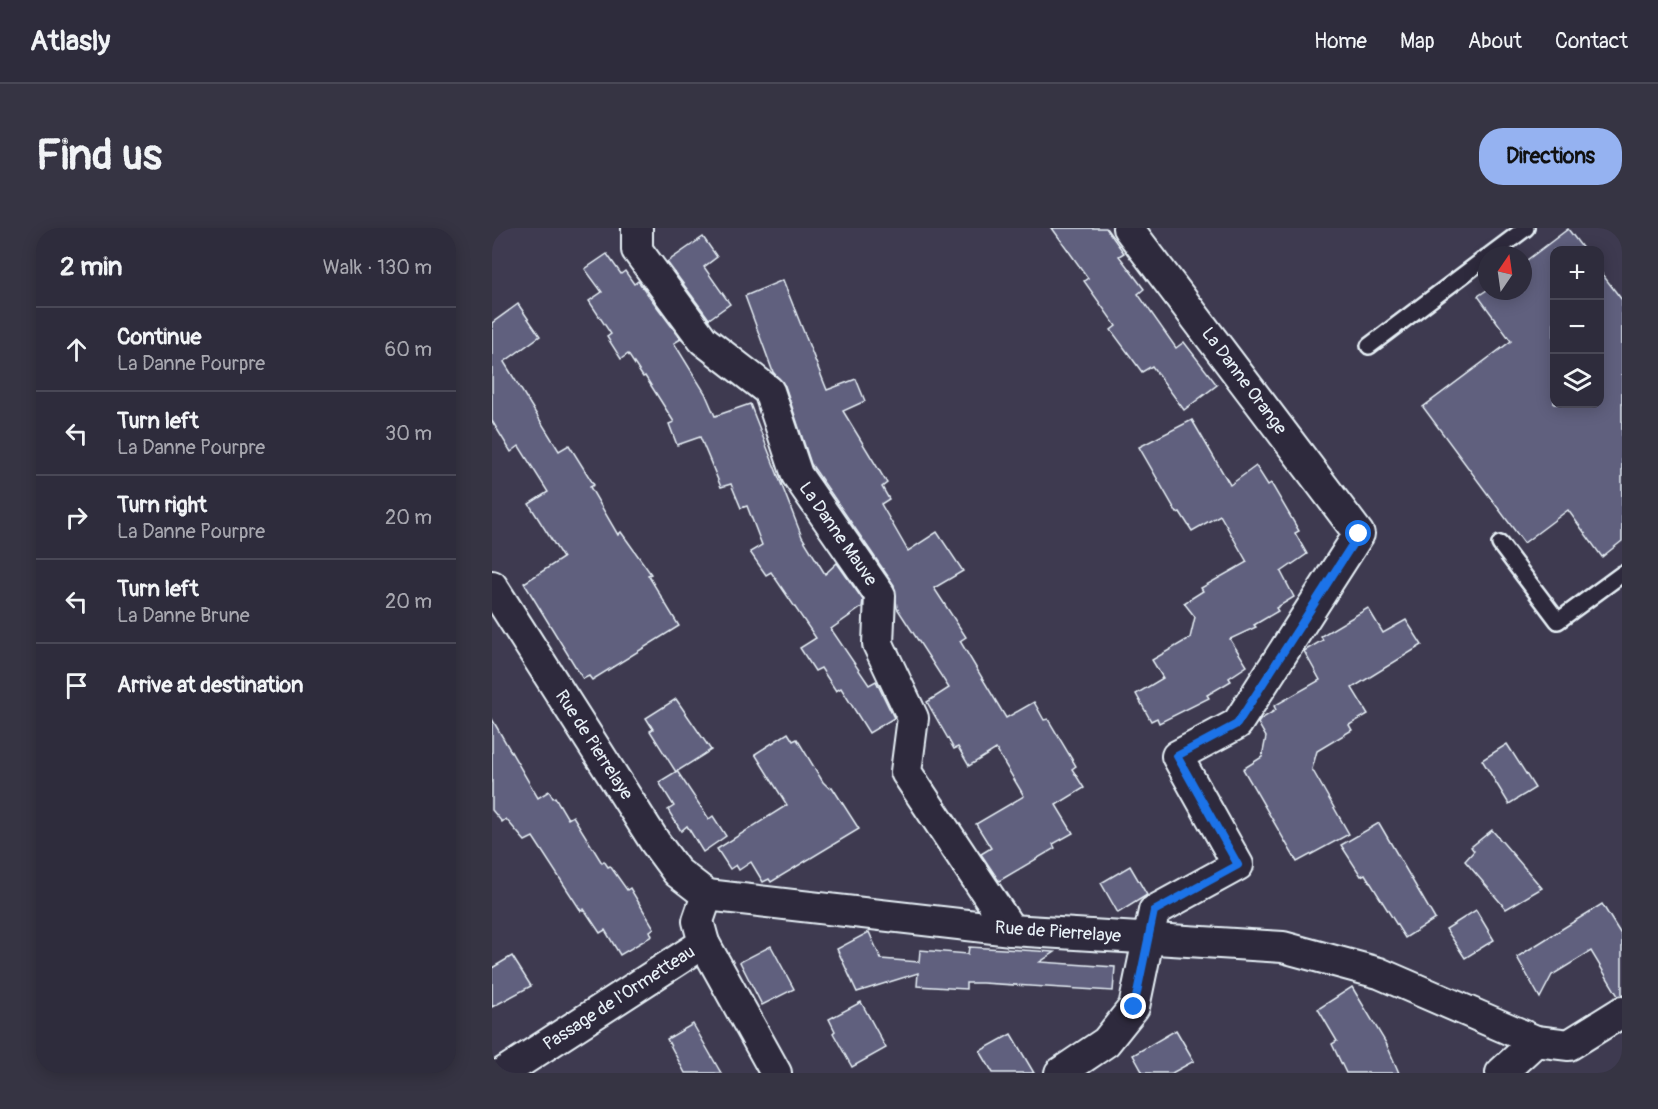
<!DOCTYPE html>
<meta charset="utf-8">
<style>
:root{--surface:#2e2c3c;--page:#363443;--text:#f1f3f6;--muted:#a7a7af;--line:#494856;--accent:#95b2f1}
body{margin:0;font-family:Pangolin,sans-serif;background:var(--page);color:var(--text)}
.controls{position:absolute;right:18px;top:18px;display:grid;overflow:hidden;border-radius:12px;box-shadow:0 3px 15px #0003}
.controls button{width:54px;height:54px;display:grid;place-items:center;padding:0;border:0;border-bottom:2px solid var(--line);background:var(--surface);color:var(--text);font:30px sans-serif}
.compass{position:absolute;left:986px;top:18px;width:54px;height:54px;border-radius:50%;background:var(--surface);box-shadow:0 3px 15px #0003;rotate:13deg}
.stop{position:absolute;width:18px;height:18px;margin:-14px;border:4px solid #1a73e8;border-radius:50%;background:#fff}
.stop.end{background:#1a73e8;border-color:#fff;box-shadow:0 2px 6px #0008}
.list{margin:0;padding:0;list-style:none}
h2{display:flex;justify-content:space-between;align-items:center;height:78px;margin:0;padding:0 24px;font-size:26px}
h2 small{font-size:20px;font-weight:400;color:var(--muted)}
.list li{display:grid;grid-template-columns:39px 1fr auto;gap:18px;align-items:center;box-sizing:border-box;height:84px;padding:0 24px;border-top:2px solid var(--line)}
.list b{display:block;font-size:22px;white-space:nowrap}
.list p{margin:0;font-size:20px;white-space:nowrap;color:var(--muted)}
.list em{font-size:20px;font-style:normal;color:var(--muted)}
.icon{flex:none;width:33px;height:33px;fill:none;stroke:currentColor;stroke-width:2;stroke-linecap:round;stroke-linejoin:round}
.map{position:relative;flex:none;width:1130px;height:845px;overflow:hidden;border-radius:24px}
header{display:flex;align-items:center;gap:36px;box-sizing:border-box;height:84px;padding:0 30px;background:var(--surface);border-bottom:2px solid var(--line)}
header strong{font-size:28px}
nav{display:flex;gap:33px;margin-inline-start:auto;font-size:21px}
.intro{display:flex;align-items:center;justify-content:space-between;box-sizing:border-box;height:144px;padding:0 36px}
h1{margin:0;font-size:42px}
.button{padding:15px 27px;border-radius:24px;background:var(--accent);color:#111;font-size:21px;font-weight:700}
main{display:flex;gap:36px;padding:0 36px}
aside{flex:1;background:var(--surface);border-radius:24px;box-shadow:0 3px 15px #0003}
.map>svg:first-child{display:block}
.building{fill:#61607e;stroke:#e8f1f8;stroke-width:1.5}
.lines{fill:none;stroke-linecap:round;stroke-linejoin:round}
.lane-casing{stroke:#e8f1f8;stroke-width:20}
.street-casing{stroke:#e8f1f8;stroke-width:34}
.lane{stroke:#2f2a3d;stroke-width:15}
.street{stroke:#2f2a3d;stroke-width:30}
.route{stroke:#1a73e8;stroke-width:8}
.labels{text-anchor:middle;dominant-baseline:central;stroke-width:4.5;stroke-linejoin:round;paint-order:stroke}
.street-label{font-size:18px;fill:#e8f1f8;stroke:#2f2a3d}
</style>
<header>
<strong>Atlasly</strong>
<nav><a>Home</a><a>Map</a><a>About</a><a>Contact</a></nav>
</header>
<div class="intro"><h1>Find us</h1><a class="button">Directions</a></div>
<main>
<aside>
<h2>2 min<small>Walk · 130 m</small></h2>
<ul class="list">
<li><svg class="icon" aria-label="ahead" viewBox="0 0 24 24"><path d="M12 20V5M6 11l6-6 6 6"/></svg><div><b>Continue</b><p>La Danne Pourpre</p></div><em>60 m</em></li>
<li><svg class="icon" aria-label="left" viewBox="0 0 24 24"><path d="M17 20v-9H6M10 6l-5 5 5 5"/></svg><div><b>Turn left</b><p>La Danne Pourpre</p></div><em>30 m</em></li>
<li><svg class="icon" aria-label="right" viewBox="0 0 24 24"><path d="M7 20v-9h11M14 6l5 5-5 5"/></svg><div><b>Turn right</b><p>La Danne Pourpre</p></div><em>20 m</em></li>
<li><svg class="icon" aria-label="left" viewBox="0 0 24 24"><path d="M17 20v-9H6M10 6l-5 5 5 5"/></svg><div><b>Turn left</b><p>La Danne Brune</p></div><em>20 m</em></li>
<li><svg class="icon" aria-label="arrive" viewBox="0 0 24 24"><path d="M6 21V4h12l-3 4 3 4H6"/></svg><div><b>Arrive at destination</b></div></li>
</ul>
</aside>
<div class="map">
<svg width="1130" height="845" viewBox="0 0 1130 845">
<rect width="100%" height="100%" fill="#3e3a50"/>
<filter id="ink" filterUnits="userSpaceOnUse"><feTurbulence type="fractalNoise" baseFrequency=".0167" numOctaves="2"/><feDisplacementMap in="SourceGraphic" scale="12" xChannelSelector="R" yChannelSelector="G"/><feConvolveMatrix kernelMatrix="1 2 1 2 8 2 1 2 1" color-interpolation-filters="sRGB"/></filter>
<g filter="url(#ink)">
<g class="building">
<polygon points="560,0 614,0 632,25 627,28 652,61 646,66 684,120 692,114 725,157 692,182 660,138 650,144 619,102 624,98 592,53 596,50"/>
<polygon points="1076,1 1092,22 1062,22 1062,176 1107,176 1107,42 1130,72 1130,313 1110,329 1076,282 1032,315 931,179 1019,113 986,68 995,62 1031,63 1031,35"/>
<polygon points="211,9 225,29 212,39 238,76 217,91 175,34"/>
<polygon points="115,26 129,46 133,43 142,56 146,53 189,111 182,115 213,165 223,188 258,176 310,309 333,346 345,335 371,372 370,379 339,401 377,457 384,453 402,490 377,505 349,460 344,463 329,440 323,443 308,420 324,410 279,344 274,347 258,324 270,317 255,278 249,280 239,256 229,259 208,209 185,217 177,196 182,194 153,148 151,149 136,126 129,131 115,109 119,106 97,73 110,64 93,41"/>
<polygon points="291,52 335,162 364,151 373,173 351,183 395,255 390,259 397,271 389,276 416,323 445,304 471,343 442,360 474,409 468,413 514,490 542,474 552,492 556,491 584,538 580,541 592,560 564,577 581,605 561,616 563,620 507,653 489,626 499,620 484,596 532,568 504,521 477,538 466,519 462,521 435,474 457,460 405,380 402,357 319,236 293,158 281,144 253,68"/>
<polygon points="26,76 48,108 12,134 67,223 77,217 102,257 98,259 126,307 129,304 159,346 156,347 187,398 100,452 97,448 91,451 32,355 71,330 37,276 56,264 27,218 19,224 0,193 0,95"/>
<polygon points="700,192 738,257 764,238 776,257 779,255 807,303 803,305 815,326 789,344 802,369 784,380 786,383 762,397 764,399 738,411 755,438 737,450 739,453 715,467 717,470 667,495 665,490 659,493 644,466 671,450 660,432 698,410 703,389 692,375 711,363 709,360 755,334 728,287 700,303 688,284 685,285 647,219"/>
<polygon points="876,380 891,405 914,392 930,417 860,460 876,486 857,497 860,502 825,523 820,541 857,606 805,634 751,541 770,529 774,509 766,495 769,491 784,482 782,478 828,452 812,423 831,412 829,408"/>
<polygon points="184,471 219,522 184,544 158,503 161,501 154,490"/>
<polygon points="0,491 46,570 57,563 61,570 63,569 76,591 81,588 110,635 112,633 116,639 118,638 135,662 138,660 162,700 158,703 160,708 128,727 113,702 108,705 92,681 89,683 41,609 33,613 14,591 10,594 0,582"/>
<polygon points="296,505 301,513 305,511 331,554 337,560 340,559 367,601 279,654 277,651 271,654 259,634 247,642 244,637 238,641 225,621 295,577 263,526"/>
<polygon points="1015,516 1043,560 1017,576 990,532"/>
<polygon points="185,543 217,591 221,588 234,608 211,624 195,598 189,603 176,582 182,578 167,554"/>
<polygon points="887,595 943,691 913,710 873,646 869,648 849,617"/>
<polygon points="1000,602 1050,660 1014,681 973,633 982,623 979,619"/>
<polygon points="638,638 655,667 626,685 609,655"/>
<polygon points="1110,676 1130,708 1130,767 1126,768 1099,723 1060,747 1048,770 1025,729"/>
<polygon points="984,682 1002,712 973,730 954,701"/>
<polygon points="377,704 389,731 427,734 428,722 476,726 477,719 563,724 548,734 623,739 621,763 490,755 474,755 474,761 425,758 426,745 365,764 345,721"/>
<polygon points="279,718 302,761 270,777 248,734"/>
<polygon points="20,728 39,758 0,779 0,740"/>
<polygon points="860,759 894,815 907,845 854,845 840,816 845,813 826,781"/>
<polygon points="369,774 394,820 360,839 341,805 343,803 337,791"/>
<polygon points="201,796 229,845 193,845 175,811"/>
<polygon points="684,802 702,833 680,845 651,845 641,827"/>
<polygon points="519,806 542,845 501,845 488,823"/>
</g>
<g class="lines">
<defs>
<g id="lane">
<polyline points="998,27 1034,0"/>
<polyline points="877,118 995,29"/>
<polyline points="1008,316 1066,393 1130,346"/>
</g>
<g id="street">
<polyline points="145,0 145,22 211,112 277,163 305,247 388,367 386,416 421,490 414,544 519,702"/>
<polyline points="0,358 163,614 185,644 215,667 206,693 212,715 284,845"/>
<polyline points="215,667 519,702 791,719 887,745 1044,813"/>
<polyline points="11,845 212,715"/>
<polyline points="568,845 614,814 642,779 662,683 746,637 685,528 745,496 867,306 636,0"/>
<polyline points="1009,845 1044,813 1077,817 1130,784"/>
</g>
</defs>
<use href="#lane" class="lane-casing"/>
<use href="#street" class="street-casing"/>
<use href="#lane" class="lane"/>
<use href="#street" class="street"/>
</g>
</g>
<g class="lines" filter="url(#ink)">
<polyline class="route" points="642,779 662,683 746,637 685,528 745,496 867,306"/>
</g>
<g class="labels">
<g class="street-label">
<text transform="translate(752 153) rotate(53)">La Danne Orange</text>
<text transform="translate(346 306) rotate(55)">La Danne Mauve</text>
<text transform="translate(102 517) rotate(57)">Rue de Pierrelaye</text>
<text transform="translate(566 704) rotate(4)">Rue de Pierrelaye</text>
<text transform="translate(127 770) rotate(-33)">Passage de l'Ormetteau</text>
</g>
</g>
</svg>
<div class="controls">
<button>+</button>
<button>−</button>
<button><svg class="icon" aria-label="layers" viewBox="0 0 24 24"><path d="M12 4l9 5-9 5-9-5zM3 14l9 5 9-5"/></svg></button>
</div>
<svg class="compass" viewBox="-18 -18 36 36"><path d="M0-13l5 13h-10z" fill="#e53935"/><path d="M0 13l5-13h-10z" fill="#a7a7af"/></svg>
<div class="stop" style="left:867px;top:306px"></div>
<div class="stop end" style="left:642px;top:779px"></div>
</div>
</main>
